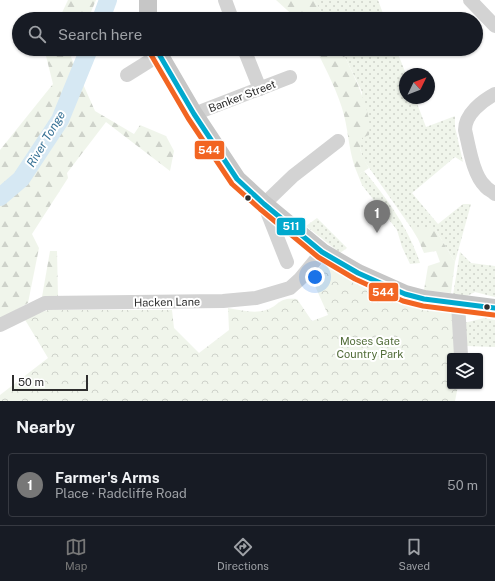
<!DOCTYPE html>
<meta charset="utf-8">
<style>
:root{--surface:#171b24;--page:#242831;--text:#f1f3f6;--muted:#9ea1a6;--line:#363941;--accent:#777}
body{margin:0;font-family:"Public Sans",sans-serif;background:var(--page);color:var(--text)}
.controls{position:absolute;right:12px;bottom:12px;display:grid;overflow:hidden;border-radius:4px;box-shadow:0 1px 3px #0004}
.controls button{width:36px;height:36px;display:grid;place-items:center;padding:0;border:0;border-bottom:1px solid var(--line);background:var(--surface);color:var(--text);font:20px sans-serif}
.compass{position:absolute;left:399px;top:68px;width:36px;height:36px;border-radius:50%;background:var(--surface);box-shadow:0 1px 3px #0004;rotate:47deg}
.scale{position:absolute;left:12px;bottom:10px;width:76px;box-sizing:border-box;padding-left:4px;border:2px solid #2e2e2e;border-top:0;font-size:11px;line-height:14px;white-space:nowrap;color:#2e2e2e;-webkit-text-stroke:3px #fff;paint-order:stroke}
.you{position:absolute;left:315px;top:277px;width:14px;height:14px;margin:-10px;border:3px solid #fff;border-radius:50%;background:#1a73e8;box-shadow:0 0 0 6px #1a73e833}
.badge{display:grid;place-items:center;width:26px;height:26px;border-radius:50%;background:var(--accent);color:#fff;font-size:13px;font-weight:700}
.pin{position:absolute;translate:-50% -33px;filter:drop-shadow(0 1px 2px #0008)}
.pin::after{content:'';position:absolute;top:21px;width:14px;height:12px;background:inherit;clip-path:polygon(0 0,100% 0,50% 100%)}
.list{margin:0;padding:0;list-style:none}
h2{display:flex;justify-content:space-between;align-items:center;height:52px;margin:0;padding:0 16px;font-size:17px}
h2 small{font-size:13px;font-weight:400;color:var(--muted)}
.list li{display:grid;grid-template-columns:26px 1fr auto;gap:12px;align-items:center;box-sizing:border-box;height:64px;margin:0 8px 8px;padding:0 8px;border:1px solid var(--line);border-radius:4px}
.list b{display:block;font-size:15px;white-space:nowrap}
.list p{margin:0;font-size:13px;white-space:nowrap;color:var(--muted)}
.list em{font-size:13px;font-style:normal;color:var(--muted)}
.icon{flex:none;width:22px;height:22px;fill:none;stroke:currentColor;stroke-width:2;stroke-linecap:round;stroke-linejoin:round}
.map{position:relative;flex:none;width:495px;height:401px;overflow:hidden}
.search{position:absolute;background:var(--surface);box-shadow:0 1px 3px #0004;left:12px;right:12px;top:12px;height:44px;display:flex;align-items:center;gap:10px;box-sizing:border-box;padding:0 14px;border-radius:22px;color:var(--muted);font-size:15px}
.sheet{height:124px;background:var(--surface)}
nav{display:flex;justify-content:space-around;align-items:center;box-sizing:border-box;height:56px;border-top:1px solid var(--line);background:var(--surface);font-size:11px;color:var(--muted)}
nav a{display:grid;justify-items:center;gap:2px}
nav .on{color:var(--accent)}
.map>svg:first-child{display:block}
.grass{fill:url(#grass-dots)}
.forest{fill:url(#forest-firs)}
.park{fill:url(#park-crowns)}
.lines{fill:none;stroke-linecap:round;stroke-linejoin:round}
.river{stroke:#d6e8f3;stroke-width:18}
.minor{stroke:#d3d3d3;stroke-width:14}
.major{stroke:#c6c6c6;stroke-width:18}
.bus-1-casing{stroke:#fff;stroke-width:8}
.bus-2-casing{stroke:#fff;stroke-width:8}
.bus-1{stroke:#00a9ce;stroke-width:5}
.bus-2{stroke:#f26522;stroke-width:5}
.bus-dot{fill:#2e2e2e;stroke:#fff;stroke-width:1.5}
.labels{text-anchor:middle;dominant-baseline:central;stroke-width:4;stroke-linejoin:round;paint-order:stroke}
.street-label{font-size:11px;fill:#2e2e2e;stroke:#fff}
.park-label{font-size:11px;fill:#516c38;stroke:#fff}
.water-label{font-size:12px;font-style:italic;fill:#367195;stroke:#fff}
.line-badge{stroke:#fff;stroke-width:1.5}
.badge-label{font-size:11px;text-anchor:middle;font-weight:bold;fill:#fff}
</style>
<div class="map">
<svg width="495" height="401" viewBox="0 0 495 401">
<defs>
<pattern id="grass-dots" width="8" height="8" patternUnits="userSpaceOnUse"><rect width="8" height="8" fill="#f0f5eb"/><path d="M2 2h.1M6 6h.1" fill="none" stroke="#ced2ca" stroke-width="1.8" stroke-linecap="round"/></pattern>
<pattern id="forest-firs" width="22" height="20" patternUnits="userSpaceOnUse"><rect width="22" height="20" fill="#f0f5eb"/><path d="M5 1l3.5 6h-7zM16 11l3.5 6h-7z" fill="#ced2ca"/></pattern>
<pattern id="park-crowns" width="20" height="18" patternUnits="userSpaceOnUse"><rect width="20" height="18" fill="#f0f5eb"/><path d="M2 6a3 3 0 1 1 6 0M12 15a3 3 0 1 1 6 0" fill="none" stroke="#ced2ca"/></pattern>
</defs>
<rect width="100%" height="100%" fill="#fff"/>
<g class="grass">
<polygon points="314,0 378,0 385,19 326,19"/>
<polygon points="341,49 396,49 406,74 405,98 415,98 426,127 455,116 455,127 463,162 455,157 412,193 438,224 463,204 471,204 455,262 435,229 412,229 363,159 359,144 362,138 362,92"/>
<path d="M364 171C387 198 409 229 420 263L410 264 402 247 397 230 362 185 358 175Z"/>
<polygon points="317,218 347,248 340,253 306,226"/>
<polygon points="460,252 471,263 495,266 495,297 475,292 465,297 453,295"/>
<polygon points="484,318 495,320 495,347 466,346 464,323"/>
</g>
<g class="forest">
<polygon points="68,0 96,0 88,19 59,19"/>
<polygon points="276,0 314,0 326,19 297,19"/>
<polygon points="46,49 75,49 71,57 95,111 134,134 140,125 166,136 174,151 170,171 106,122 67,173 68,178 32,234 39,248 28,303 0,319 0,150 53,84 45,52"/>
<path d="M316 49H341C351 70 374 113 369 135L362 138C357 149 363 158 369 168L358 175C349 155 349 135 344 115 338 92 326 70 316 49Z"/>
<polygon points="412,229 435,229 455,262 451,293 424,290 428,266 440,262 436,251 424,253 418,239"/>
<polygon points="50,251 57,251 58,297 42,297"/>
</g>
<path class="park" d="M325 261 371 289 411 306 454 313 457 356H450V386H458L455 401H0V395L48 358 24 318 48 310H172L174 328 199 353 229 330 228 308C240 310 254 314 266 310 281 305 277 297 297 299L312 321 328 315 311 277Z"/>
<g class="lines">
<g class="river">
<polyline points="101,19 108,0"/>
<polyline points="0,197 21,179 60,120 89,49"/>
</g>
<g class="minor">
<polyline points="225,0 232,19"/>
<polyline points="470,0 495,26"/>
<polyline points="244,49 260,89"/>
<polyline points="127,75 159,55"/>
<path d="M495 94C482 101 465 114 465 130 469 146 473 175 485 186 487 189 492 191 495 194"/>
<polyline points="194,114 290,77"/>
<polyline points="287,262 264,204 293,176 338,141"/>
<polyline points="458,303 461,356"/>
<polyline points="0,325 45,303 223,301 256,298 290,288 300,279 322,252"/>
</g>
<g class="major">
<polyline points="148,19 148,0"/>
<polyline points="156,49 194,114 237,179 264,204 322,252 358,273 405,294 424,299 495,308"/>
</g>
<defs>
<polyline id="bus-1" points="156,49 194,114 237,179 264,204 322,252 358,273 405,294 424,299 495,308"/>
<polyline id="bus-2" points="150,53 188,118 232,184 260,209 318,257 355,279 403,301 423,306 494,315"/>
</defs>
<use href="#bus-1" class="bus-1-casing"/>
<use href="#bus-2" class="bus-2-casing"/>
<use href="#bus-1" class="bus-1"/>
<use href="#bus-2" class="bus-2"/>
</g>
<g class="bus-dot">
<circle cx="248" cy="198" r="3.5"/>
<circle cx="487" cy="307" r="3.5"/>
</g>
<g class="labels">
<g class="street-label">
<text transform="translate(242 96) rotate(-21)">Banker Street</text>
<text transform="translate(167 302) rotate(-1)">Hacken Lane</text>
</g>
<g class="park-label">
<text x="370" y="341">Moses Gate<tspan x="370" dy="13">Country Park</tspan></text>
</g>
<g class="water-label">
<text transform="translate(46 139) rotate(-59)">River Tonge</text>
</g>
</g>
<g class="line-badge">
<rect x="194" y="140" width="31" height="20" rx="4" fill="#f26522"/>
<rect x="276" y="217" width="30" height="19" rx="4" fill="#00a9ce"/>
<rect x="368" y="282" width="31" height="20" rx="4" fill="#f26522"/>
</g>
<g class="badge-label">
<text x="209" y="154">544</text>
<text x="291" y="230">511</text>
<text x="383" y="296">544</text>
</g>
</svg>
<div class="controls">
<button><svg class="icon" aria-label="layers" viewBox="0 0 24 24"><path d="M12 4l9 5-9 5-9-5zM3 14l9 5 9-5"/></svg></button>
</div>
<svg class="compass" viewBox="-18 -18 36 36"><path d="M0-13l5 13h-10z" fill="#e53935"/><path d="M0 13l5-13h-10z" fill="#9ea1a6"/></svg>
<div class="scale">50 m</div>
<div class="you"></div>
<div class="pin badge" style="left:377px;top:233px">1</div>
<div class="search"><svg class="icon" aria-label="search" viewBox="0 0 24 24"><circle cx="10" cy="10" r="6"/><path d="M15 15l6 6"/></svg>Search here</div>
</div>
<section class="sheet">
<h2>Nearby<small></small></h2>
<ul class="list">
<li><span class="badge">1</span><div><b>Farmer's Arms</b><p>Place · Radcliffe Road</p></div><em>50 m</em></li>
</ul>
</section>
<nav>
<a class="on"><svg class="icon" aria-label="map" viewBox="0 0 24 24"><path d="M3 6l6-2 6 2 6-2v14l-6 2-6-2-6 2zM9 4v14M15 6v14"/></svg>Map</a>
<a><svg class="icon" aria-label="directions" viewBox="0 0 24 24"><path d="M12 3l9 9-9 9-9-9zM9 14v-3h6M13 9l2 2-2 2"/></svg>Directions</a>
<a><svg class="icon" aria-label="saved" viewBox="0 0 24 24"><path d="M7 4h10v16l-5-4-5 4z"/></svg>Saved</a>
</nav>
